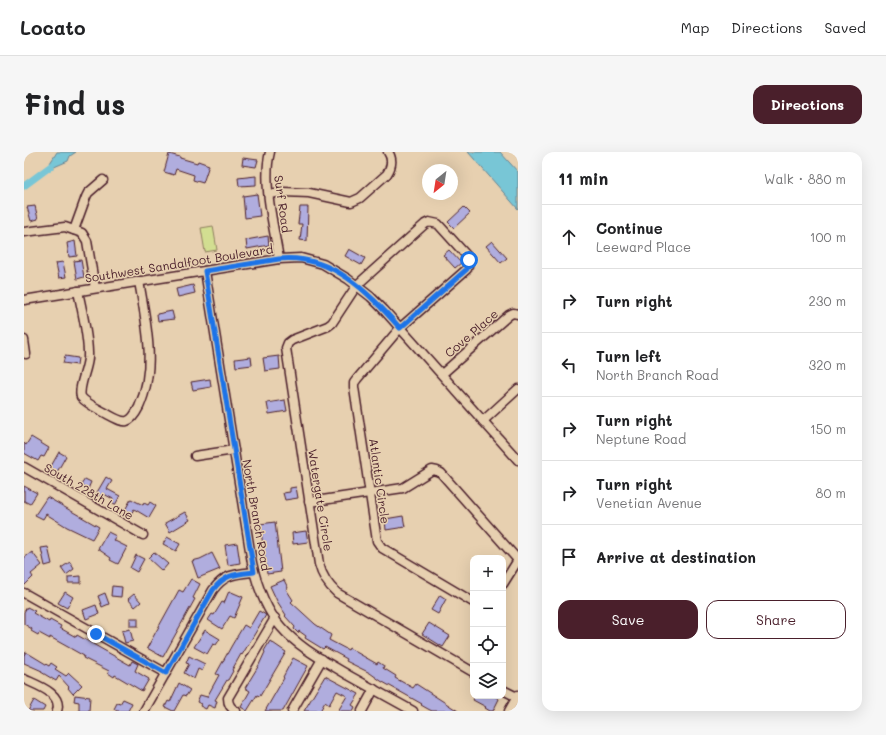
<!DOCTYPE html>
<meta charset="utf-8">
<style>
:root{--surface:#fff;--page:#f6f6f6;--text:#202124;--muted:#757577;--line:#e0e0e0;--accent:#4a1f2b}
body{margin:0;font-family:Mali,sans-serif;background:var(--page);color:var(--text)}
.controls{position:absolute;right:12px;bottom:12px;display:grid;overflow:hidden;border-radius:8px;box-shadow:0 4px 16px #0002}
.controls button{width:36px;height:36px;display:grid;place-items:center;padding:0;border:0;border-bottom:1px solid var(--line);background:var(--surface);color:var(--text);font:20px sans-serif}
.compass{position:absolute;left:398px;top:12px;width:36px;height:36px;border-radius:50%;background:var(--surface);box-shadow:0 4px 16px #0002;rotate:210deg}
.stop{position:absolute;width:12px;height:12px;margin:-9px;border:3px solid #1a73e8;border-radius:50%;background:#fff}
.stop.end{background:#1a73e8;border-color:#fff;box-shadow:0 1px 4px #0008}
.list{margin:0;padding:0;list-style:none}
h2{display:flex;justify-content:space-between;align-items:center;height:52px;margin:0;padding:0 16px;font-size:17px}
h2 small{font-size:13px;font-weight:400;color:var(--muted)}
.list li{display:grid;grid-template-columns:26px 1fr auto;gap:12px;align-items:center;box-sizing:border-box;height:64px;padding:0 16px;border-top:1px solid var(--line)}
.list b{display:block;font-size:15px;white-space:nowrap}
.list p{margin:0;font-size:13px;white-space:nowrap;color:var(--muted)}
.list em{font-size:13px;font-style:normal;color:var(--muted)}
.actions{display:flex;gap:8px;padding:12px 16px}
.actions a{flex:1;padding:9px 0;border:1px solid var(--accent);border-radius:12px;text-align:center;font-size:14px;color:var(--accent)}
.actions .main{background:var(--accent);color:#fff}
.icon{flex:none;width:22px;height:22px;fill:none;stroke:currentColor;stroke-width:2;stroke-linecap:round;stroke-linejoin:round}
.map{position:relative;flex:none;width:494px;height:559px;overflow:hidden;border-radius:12px}
header{display:flex;align-items:center;gap:24px;box-sizing:border-box;height:56px;padding:0 20px;background:var(--surface);border-bottom:1px solid var(--line)}
header strong{font-size:19px}
nav{display:flex;gap:22px;margin-inline-start:auto;font-size:14px}
.intro{display:flex;align-items:center;justify-content:space-between;box-sizing:border-box;height:96px;padding:0 24px}
h1{margin:0;font-size:28px}
.button{padding:10px 18px;border-radius:12px;background:var(--accent);color:#fff;font-size:14px;font-weight:700}
main{display:flex;gap:24px;padding:0 24px}
aside{flex:1;background:var(--surface);border-radius:12px;box-shadow:0 4px 16px #0002}
.map>svg:first-child{display:block}
.green{fill:#d2de91;stroke:#8e7e5e}
.water{fill:#78c6d6;stroke:#668392}
.lines{fill:none;stroke-linecap:round;stroke-linejoin:round}
.canal{stroke:#78c6d6;stroke-width:7}
.building{fill:#b0adde;stroke:#4a1f2b}
.minor-casing{stroke:#4a1f2b;stroke-width:11}
.minor{stroke:#e7d0b0;stroke-width:8}
.route{stroke:#1a73e8;stroke-width:5}
.labels{text-anchor:middle;dominant-baseline:central;stroke-width:3;stroke-linejoin:round;paint-order:stroke}
.street-label{font-size:12px;fill:#4a1f2b;stroke:#e7d0b0}
</style>
<header>
<strong>Locato</strong>
<nav><a>Map</a><a>Directions</a><a>Saved</a></nav>
</header>
<div class="intro"><h1>Find us</h1><a class="button">Directions</a></div>
<main>
<div class="map">
<svg width="494" height="559" viewBox="0 0 494 559">
<rect width="100%" height="100%" fill="#e7d0b0"/>
<filter id="ink" filterUnits="userSpaceOnUse"><feTurbulence type="fractalNoise" baseFrequency=".025" numOctaves="2"/><feDisplacementMap in="SourceGraphic" scale="8" xChannelSelector="R" yChannelSelector="G"/><feConvolveMatrix kernelMatrix="1 2 1 2 8 2 1 2 1" color-interpolation-filters="sRGB"/></filter>
<g filter="url(#ink)">
<polygon class="green" points="189,74 193,98 181,100 177,76"/>
<g class="water">
<polygon points="33,0 52,0 46,4 44,9 21,19"/>
<polygon points="444,0 476,0 494,20 494,57"/>
</g>
<g class="lines">
<polyline class="canal" points="0,34 27,14"/>
</g>
<g class="building">
<polygon points="145,2 156,5 156,6 173,11 174,9 185,13 179,31 169,28 170,23 152,17 150,23 140,20"/>
<polygon points="219,6 234,8 232,15 218,13"/>
<polygon points="232,24 232,33 215,34 214,26"/>
<polygon points="233,42 236,64 221,66 219,44"/>
<polygon points="11,54 14,67 7,69 3,55"/>
<polygon points="276,55 284,55 283,89 276,88 278,72 274,72"/>
<polygon points="440,55 446,61 430,76 424,70"/>
<polygon points="244,84 245,93 223,97 222,88"/>
<polygon points="51,89 53,104 45,105 43,91"/>
<polygon points="468,89 483,106 477,111 462,94"/>
<polygon points="325,97 341,106 337,113 321,104"/>
<polygon points="425,98 437,111 431,116 419,103"/>
<polygon points="57,108 60,125 53,127 50,109"/>
<polygon points="39,110 42,125 35,126 32,111"/>
<polygon points="169,133 171,141 154,145 152,137"/>
<polygon points="148,159 150,167 134,169 133,162"/>
<polygon points="41,204 54,206 53,213 39,211"/>
<polygon points="255,204 256,217 241,219 239,206"/>
<polygon points="227,205 228,213 212,215 211,207"/>
<polygon points="186,227 187,235 169,238 167,230"/>
<polygon points="261,248 263,259 245,262 243,251"/>
<polygon points="7,285 25,296 20,305 17,304 14,309 0,301 0,291 2,293"/>
<polygon points="35,300 42,304 33,320 26,316"/>
<polygon points="82,325 88,329 83,337 96,344 91,353 87,351 89,347 80,342 78,346 72,342"/>
<polygon points="61,327 67,330 64,337 57,333"/>
<polygon points="0,334 13,341 6,352 0,349"/>
<polygon points="272,335 274,346 261,348 259,341 266,340 266,336"/>
<polygon points="23,345 75,375 68,387 43,375 22,362 19,367 11,363"/>
<polygon points="107,347 119,353 120,351 124,353 126,350 132,354 125,366 110,357 107,362 101,358"/>
<polygon points="161,360 166,368 146,380 141,371"/>
<polygon points="379,364 381,375 362,378 361,367"/>
<polygon points="251,370 257,420 243,422 236,372"/>
<polygon points="282,379 284,390 269,392 268,381"/>
<polygon points="84,380 92,384 89,388 103,395 94,412 86,408 87,406 74,397"/>
<polygon points="143,385 156,392 152,399 139,392"/>
<polygon points="213,391 216,411 204,413 201,393"/>
<polygon points="24,395 28,412 21,414 17,396"/>
<polygon points="8,400 18,413 7,422 9,425 0,434 0,406"/>
<polygon points="130,400 144,412 138,419 124,406"/>
<polygon points="188,401 196,417 174,426 168,409 176,407"/>
<polygon points="112,403 120,407 113,420 106,416"/>
<polygon points="46,410 50,417 42,423 37,416"/>
<polygon points="57,424 57,431 44,431 44,425"/>
<polygon points="167,427 176,432 169,446 171,447 139,505 123,496 155,438 159,440"/>
<polygon points="260,428 264,436 262,437 269,448 267,450 291,472 307,483 305,488 324,498 325,496 353,512 354,510 360,514 359,516 372,524 371,526 389,536 392,532 434,559 408,559 404,557 397,553 398,552 357,529 346,521 322,509 323,507 301,495 299,497 281,486 282,484 275,479 274,481 270,477 271,475 261,464 262,463 253,449 246,434"/>
<polygon points="88,434 98,435 97,445 87,444"/>
<polygon points="205,439 219,445 210,466 206,464 198,477 184,468 188,462 190,463 198,450 200,451"/>
<polygon points="41,440 49,445 43,456 34,451"/>
<polygon points="81,441 85,452 78,455 74,444"/>
<polygon points="110,442 117,450 111,455 104,447"/>
<polygon points="416,443 422,447 414,462 407,458"/>
<polygon points="72,453 75,462 62,467 59,458"/>
<polygon points="3,455 11,459 9,461 25,470 26,468 37,474 36,476 52,485 53,483 106,513 108,509 114,512 111,519 125,527 118,539 91,523 90,525 84,521 85,519 59,506 60,504 26,485 26,487 15,481 14,483 7,479 8,477 0,472 0,460"/>
<polygon points="235,459 242,463 218,503 217,502 208,518 209,519 204,528 203,528 191,548 193,549 191,556 184,553 182,557 176,554 177,552 173,550 176,543 183,545 195,523 192,522 208,493 220,473 225,476"/>
<rect x="106" y="466" width="8" height="8"/>
<polygon points="405,471 426,484 419,495 398,482"/>
<polygon points="106,477 109,489 101,491 98,479"/>
<polygon points="181,478 196,487 192,493 189,492 183,502 170,495"/>
<polygon points="246,489 262,500 236,544 233,543 223,559 217,555 226,539 221,536 235,513 241,500 240,499"/>
<polygon points="2,500 25,514 27,511 33,515 31,517 42,524 45,521 58,533 49,542 44,536 45,535 35,524 32,529 17,520 18,519 0,511 0,503"/>
<polygon points="165,504 181,512 178,519 174,517 170,527 160,521 165,512 162,511"/>
<polygon points="269,506 284,514 259,559 241,559 260,526 259,525"/>
<polygon points="301,524 335,542 328,553 331,555 329,559 314,559 323,544 313,539 305,553 301,550 296,559 280,559"/>
<polygon points="155,531 166,538 162,544 159,543 150,559 149,559 141,555 144,549 146,550"/>
<polygon points="51,543 66,545 65,559 55,559 55,550 50,549"/>
<polygon points="451,544 470,544 475,547 469,559 466,559 461,556 462,555 449,548"/>
<polygon points="99,547 108,551 104,559 93,559 90,557 93,551 96,552"/>
<polygon points="10,548 21,555 19,559 4,559"/>
</g>
<g class="lines">
<defs>
<g id="minor">
<path d="M246 0C238 31 250 75 255 107"/>
<path d="M245 42 259 40 285 41 327 50 336 46 363 22C368 14 369 7 364 0"/>
<polyline points="50,78 62,45 64,41 79,28"/>
<polyline points="0,80 41,75 58,81 63,89 71,136"/>
<path d="M181 119 228 411C233 433 242 458 257 475 275 496 301 509 324 523 346 535 367 547 389 559"/>
<path d="M54 139C58 159 65 186 64 206 63 219 54 235 57 245 64 253 75 257 85 263 101 272 106 273 115 255 133 215 122 171 115 129"/>
<polyline points="0,148 255,107 277,106 299,112 324,127 347,145 360,158 494,308"/>
<polyline points="0,188 2,202"/>
<polyline points="418,222 485,163 489,161 494,162"/>
<polyline points="459,269 494,237"/>
<polyline points="171,304 210,298"/>
<polyline points="0,315 119,383"/>
<polyline points="285,350 379,336 408,318 413,319 417,321 494,408"/>
<polyline points="479,432 494,408"/>
<polyline points="0,441 142,521"/>
<path d="M449 450 358 396 353 389 330 235V231L333 227 376 176 443 117C445 112 445 109 443 104L414 72 405 70 401 72 333 133 308 171 304 174 268 188 264 191 262 196 295 412C298 424 304 433 313 441L449 520"/>
<path d="M0 527C12 533 39 541 33 559"/>
<polyline points="479,538 493,545"/>
<path d="M120 559 189 438C201 422 211 422 230 420"/>
<path d="M212 559C206 556 204 552 204 546L251 466"/>
<polyline points="268,559 298,507"/>
<polyline points="338,559 350,537"/>
<polyline points="485,559 494,543"/>
</g>
</defs>
<use href="#minor" class="minor-casing"/>
<use href="#minor" class="minor"/>
</g>
</g>
<g class="lines" filter="url(#ink)">
<path class="route" d="M72 482 142 521 189 438C201 422 212 422 230 420L181 119 255 107C308 102 343 139 376 176L443 117 445 113V108"/>
</g>
<g class="labels">
<g class="street-label">
<text transform="translate(259 52) rotate(82)">Surf Road</text>
<text transform="translate(155 111) rotate(-9)">Southwest Sandalfoot Boulevard</text>
<text transform="translate(447 181) rotate(-41)">Cove Place</text>
<text transform="translate(356 329) rotate(82)">Atlantic Circle</text>
<text transform="translate(65 339) rotate(30)">South 228th Lane</text>
<text transform="translate(297 348) rotate(81)">Watergate Circle</text>
<text transform="translate(233 363) rotate(80)">North Branch Road</text>
</g>
</g>
</svg>
<div class="controls">
<button>+</button>
<button>−</button>
<button><svg class="icon" aria-label="locate" viewBox="0 0 24 24"><circle cx="12" cy="12" r="6"/><path d="M12 2v4M12 18v4M2 12h4M18 12h4"/></svg></button>
<button><svg class="icon" aria-label="layers" viewBox="0 0 24 24"><path d="M12 4l9 5-9 5-9-5zM3 14l9 5 9-5"/></svg></button>
</div>
<svg class="compass" viewBox="-18 -18 36 36"><path d="M0-13l5 13h-10z" fill="#e53935"/><path d="M0 13l5-13h-10z" fill="#757577"/></svg>
<div class="stop" style="left:445px;top:108px"></div>
<div class="stop end" style="left:72px;top:482px"></div>
</div>
<aside>
<h2>11 min<small>Walk · 880 m</small></h2>
<ul class="list">
<li><svg class="icon" aria-label="ahead" viewBox="0 0 24 24"><path d="M12 20V5M6 11l6-6 6 6"/></svg><div><b>Continue</b><p>Leeward Place</p></div><em>100 m</em></li>
<li><svg class="icon" aria-label="right" viewBox="0 0 24 24"><path d="M7 20v-9h11M14 6l5 5-5 5"/></svg><div><b>Turn right</b></div><em>230 m</em></li>
<li><svg class="icon" aria-label="left" viewBox="0 0 24 24"><path d="M17 20v-9H6M10 6l-5 5 5 5"/></svg><div><b>Turn left</b><p>North Branch Road</p></div><em>320 m</em></li>
<li><svg class="icon" aria-label="right" viewBox="0 0 24 24"><path d="M7 20v-9h11M14 6l5 5-5 5"/></svg><div><b>Turn right</b><p>Neptune Road</p></div><em>150 m</em></li>
<li><svg class="icon" aria-label="right" viewBox="0 0 24 24"><path d="M7 20v-9h11M14 6l5 5-5 5"/></svg><div><b>Turn right</b><p>Venetian Avenue</p></div><em>80 m</em></li>
<li><svg class="icon" aria-label="arrive" viewBox="0 0 24 24"><path d="M6 21V4h12l-3 4 3 4H6"/></svg><div><b>Arrive at destination</b></div></li>
</ul>
<div class="actions"><a class="main">Save</a><a>Share</a></div>
</aside>
</main>
